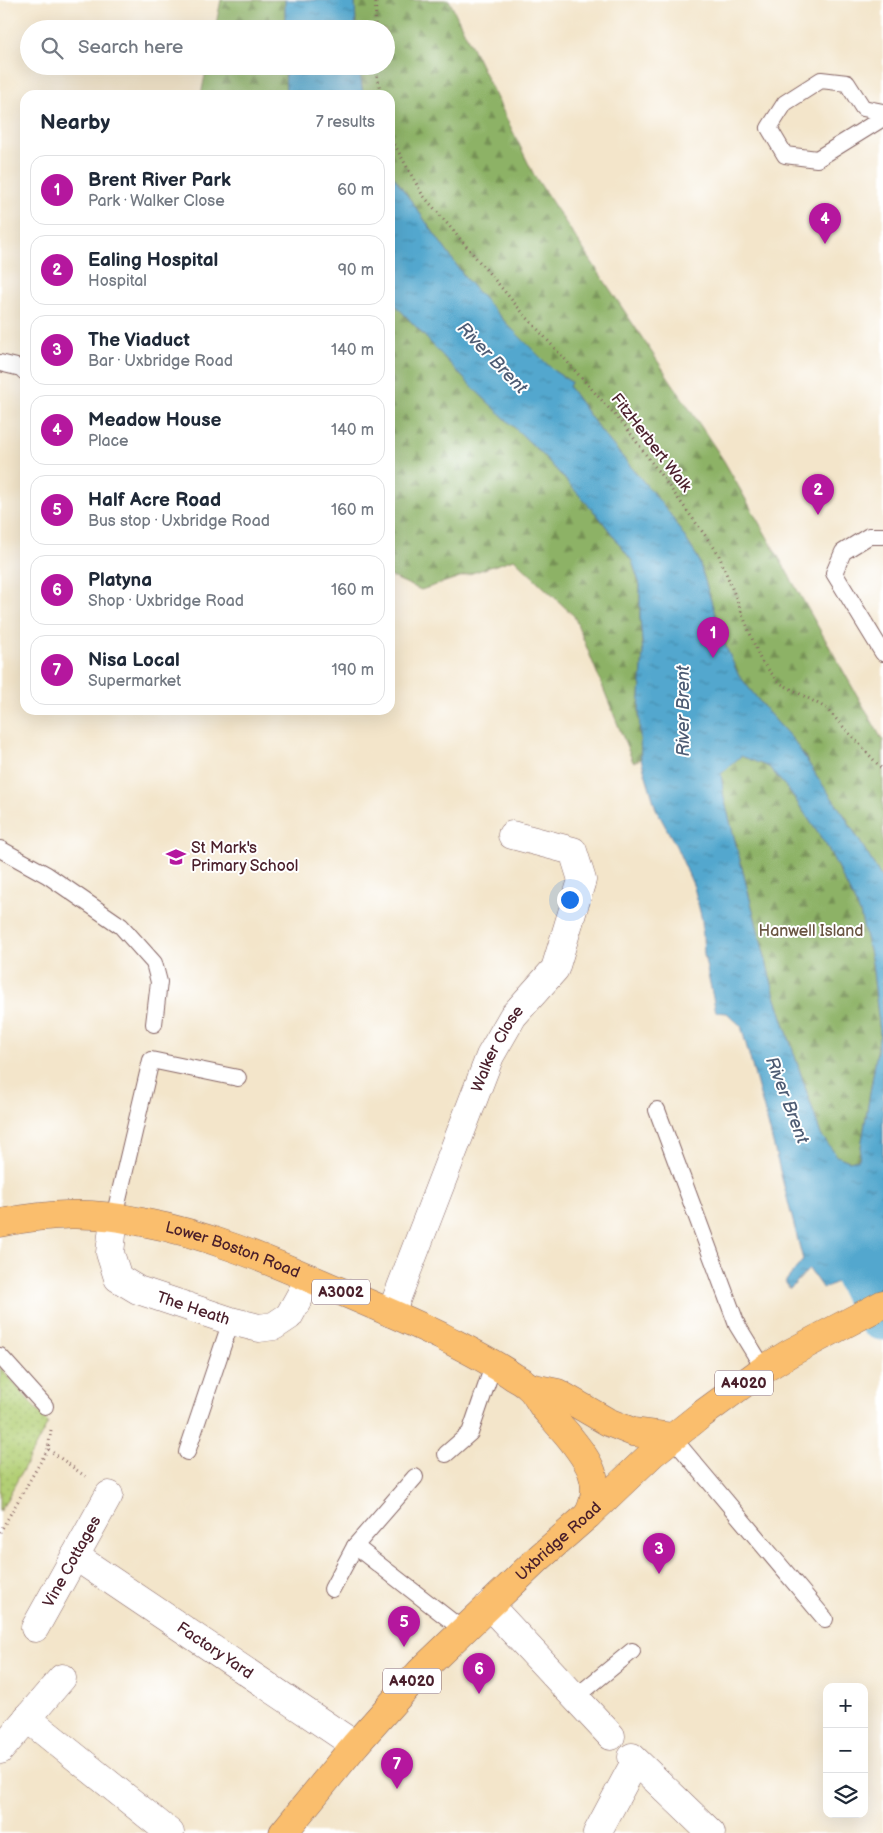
<!DOCTYPE html>
<meta charset="utf-8">
<style>
:root{--surface:#fff;--page:#f2f2f3;--text:#1f2937;--muted:#747a83;--line:#e0e1e3;--accent:#b5179e}
body{margin:0;font-family:"Balsamiq Sans",sans-serif;background:var(--page);color:var(--text)}
.controls{position:absolute;right:15px;bottom:15px;display:grid;overflow:hidden;border-radius:10px;box-shadow:0 5px 20px #0002}
.controls button{width:45px;height:45px;display:grid;place-items:center;padding:0;border:0;border-bottom:1px solid var(--line);background:var(--surface);color:var(--text);font:25px sans-serif}
.you{position:absolute;left:569px;top:899px;width:18px;height:18px;margin:-12px;border:4px solid #fff;border-radius:50%;background:#1a73e8;box-shadow:0 0 0 8px #1a73e833}
.badge{display:grid;place-items:center;width:32px;height:32px;border-radius:50%;background:var(--accent);color:#fff;font-size:16px;font-weight:700}
.pin{position:absolute;translate:-50% -41px;filter:drop-shadow(0 1px 2px #0008)}
.pin::after{content:'';position:absolute;top:26px;width:18px;height:15px;background:inherit;clip-path:polygon(0 0,100% 0,50% 100%)}
.list{margin:0;padding:0;list-style:none}
h2{display:flex;justify-content:space-between;align-items:center;height:65px;margin:0;padding:0 20px;font-size:21px}
h2 small{font-size:16px;font-weight:400;color:var(--muted)}
.list li{display:grid;grid-template-columns:32px 1fr auto;gap:15px;align-items:center;box-sizing:border-box;height:70px;margin:0 10px 10px;padding:0 10px;border:1px solid var(--line);border-radius:15px}
.list b{display:block;font-size:19px;white-space:nowrap}
.list p{margin:0;font-size:16px;white-space:nowrap;color:var(--muted)}
.list em{font-size:16px;font-style:normal;color:var(--muted)}
.icon{flex:none;width:28px;height:28px;fill:none;stroke:currentColor;stroke-width:2;stroke-linecap:round;stroke-linejoin:round}
.map{position:relative;flex:none;width:883px;height:1833px;overflow:hidden}
.search{position:absolute;background:var(--surface);box-shadow:0 5px 20px #0002;left:20px;top:20px;width:375px;height:55px;display:flex;align-items:center;gap:12px;box-sizing:border-box;padding:0 18px;border-radius:28px;color:var(--muted);font-size:19px}
.panel{position:absolute;background:var(--surface);box-shadow:0 5px 20px #0002;left:20px;top:90px;width:375px;height:625px;border-radius:15px}
.map>svg:first-child{display:block}
.grass{fill:url(#grass-dots);stroke:#7e7750}
.forest{fill:url(#forest-firs);stroke:#6c6848}
.water{fill:url(#water-ripples);stroke:#4e637c;fill-rule:evenodd}
.lines{fill:none;stroke-linecap:round;stroke-linejoin:round}
.river{stroke:#52a7ce;stroke-width:59}
.lane-casing{stroke:#856463;stroke-width:18}
.street-casing{stroke:#856463;stroke-width:29}
.primary-casing{stroke:#856463;stroke-width:29}
.path{stroke:#856463;stroke-width:3;stroke-dasharray:1 4;stroke-linecap:butt}
.lane{stroke:#fff;stroke-width:16}
.street{stroke:#fff;stroke-width:28}
.primary{stroke:#fabe6d;stroke-width:28}
.labels{text-anchor:middle;dominant-baseline:central;stroke-width:4;stroke-linejoin:round;paint-order:stroke}
.shield{fill:#fff;stroke:#80626b;stroke-width:1}
.shield-label{font-size:15px;font-weight:bold;fill:#4a1f2b}
.street-label{font-size:16px;fill:#4a1f2b;stroke:#fff}
.poi-label{font-size:16px;fill:#4a1f2b;stroke:#fff;text-anchor:start}
.park-label{font-size:16px;fill:#695441;stroke:#fff}
.water-label{font-size:18px;font-style:italic;fill:#4e5c74;stroke:#fff}
</style>
<div class="map">
<svg width="883" height="1833" viewBox="0 0 883 1833">
<defs>
<pattern id="grass-dots" width="8" height="8" patternUnits="userSpaceOnUse" patternTransform="scale(1.25)"><rect width="8" height="8" fill="#b2cf75"/><path d="M2 2h.1M6 6h.1" fill="none" stroke="#9bb165" stroke-width="1.8" stroke-linecap="round"/></pattern>
<pattern id="forest-firs" width="22" height="20" patternUnits="userSpaceOnUse" patternTransform="scale(1.25)"><rect width="22" height="20" fill="#8db266"/><path d="M5 1l3.5 6h-7zM16 11l3.5 6h-7z" fill="#759054"/></pattern>
<pattern id="water-ripples" width="26" height="14" patternUnits="userSpaceOnUse" patternTransform="scale(1.25)"><rect width="26" height="14" fill="#52a7ce"/><path d="M2 4q2-2 4 0t4 0M15 11q2-2 4 0t4 0" fill="none" stroke="#4687a7"/></pattern>
</defs>
<rect width="100%" height="100%" fill="#fff"/>
<filter id="ink" filterUnits="userSpaceOnUse"><feTurbulence type="fractalNoise" baseFrequency=".02" numOctaves="2"/><feDisplacementMap in="SourceGraphic" scale="10" xChannelSelector="R" yChannelSelector="G"/><feConvolveMatrix kernelMatrix="1 2 1 2 8 2 1 2 1" color-interpolation-filters="sRGB"/></filter>
<filter id="wash" filterUnits="userSpaceOnUse"><feTurbulence type="fractalNoise" baseFrequency=".0096" numOctaves="4" result="noise"/><feDisplacementMap in="SourceGraphic" scale="20" xChannelSelector="R" yChannelSelector="G"/><feGaussianBlur stdDeviation="1.12" result="paint"/><feColorMatrix in="noise" values="0 0 0 0 0 0 0 0 0 0 0 0 0 0 0 0 0 1.4 0 .05"/><feComposite in="paint" operator="in"/></filter>
<g filter="url(#wash)">
<rect width="100%" height="100%" fill="#f3e5ca"/>
<polygon class="grass" points="0,1367 48,1423 0,1512"/>
<g class="forest">
<polygon points="221,0 285,0 285,29 215,29"/>
<polygon points="355,0 449,0 534,175 724,461 883,741 883,880 844,815 820,781 795,742 767,711 738,674 723,640 698,558 668,511 600,430 569,387 571,382 554,371 506,323 467,280 390,171 390,95 363,95 359,66 386,66 386,29 356,29"/>
<polygon points="207,66 285,66 286,95 201,95"/>
<polygon points="390,299 469,384 542,454 599,517 632,561 640,585 640,618 643,653 639,711 641,759 633,762 574,616 514,559 421,590 390,576"/>
<polygon points="741,755 769,767 791,793 828,848 860,913 872,963 880,1033 859,1159 849,1161 837,1156 821,1135 775,996 724,798 720,774"/>
</g>
<g class="water">
<polygon points="285,0 355,0 356,29 285,29"/>
<polygon points="285,66 359,66 363,95 286,95"/>
<path d="M390 171 467 280 506 323 554 371 571 382 569 387 600 430 668 511 698 558 723 640 738 674 767 711 795 742 820 781 844 815 883 880V1257L823 1289 809 1269 790 1289 785 1282 803 1260 767 1120 741 1026 727 1013 716 1012 704 955 702 920 694 887 676 846 656 809 641 759 639 711 643 653 640 618V585L632 561 599 517 542 454 469 384 390 299ZM741 756 769 767 791 793 828 848 860 913 872 963 880 1033 859 1159 849 1161 837 1156 821 1135 775 996 724 798 721 774Z"/>
</g>
<g class="lines">
<polyline class="river" points="825,1195 883,1311"/>
</g>
</g>
<g filter="url(#ink)">
<g class="lines">
<defs>
<g id="lane">
<polyline points="883,112 863,108 847,83 821,80 785,103 769,128 785,155 817,159 883,118"/>
<polyline points="0,363 21,368 25,372"/>
<polyline points="883,536 869,536 843,552 834,573 883,653"/>
<polyline points="0,849 47,875 121,926 154,963 159,982 154,1024"/>
<polyline points="657,1110 737,1325 764,1369"/>
<polyline points="114,1217 151,1060 238,1078"/>
<polyline points="0,1356 45,1406"/>
<polyline points="672,1437 825,1619"/>
<polyline points="187,1452 231,1321"/>
<polyline points="446,1454 470,1433 494,1363"/>
<polyline points="415,1477 355,1546 463,1630"/>
<polyline points="332,1589 355,1546"/>
<polyline points="576,1697 632,1651"/>
</g>
<g id="street">
<path id="s1" d="M114 1217 110 1253 118 1278 138 1290 231 1321 259 1328 274 1326 289 1316 310 1278"/>
<path id="s2" d="M391 1313 490 1056 513 1016 555 969 582 880 573 851 512 835"/>
<path id="s3" d="M75 1556 355 1745"/>
<polyline points="489,1605 611,1736"/>
<path id="s4" d="M35 1628 109 1495"/>
<polyline points="27,1718 170,1833"/>
<polyline points="0,1750 62,1678"/>
<polyline points="632,1757 711,1833"/>
<polyline points="597,1833 635,1762"/>
</g>
<g id="primary">
<path id="s5" d="M0 1223C51 1213 91 1211 142 1222 207 1234 268 1260 328 1286 366 1302 404 1318 441 1336 466 1349 491 1361 514 1377 519 1380 525 1383 529 1387 536 1393 539 1402 545 1409 552 1417 560 1426 567 1434 588 1460 605 1482 588 1515"/>
<polyline points="529,1387 558,1393 608,1422 633,1432 672,1437"/>
<path id="s6" d="M283 1833 355 1745 421 1671 539 1558 588 1515 652 1454 701 1415 764 1369 790 1353 883 1304"/>
</g>
</defs>
<use href="#lane" class="lane-casing"/>
<use href="#street" class="street-casing"/>
<use href="#primary" class="primary-casing"/>
<g class="path">
<polyline points="375,29 376,0"/>
<polyline points="375,66 381,95"/>
<polyline points="390,130 393,142 422,194 522,312 625,426 718,553 761,661 780,683 826,708 883,770"/>
<polyline points="51,1430 48,1449 86,1477"/>
<polyline points="0,1532 48,1449"/>
</g>
<use href="#lane" class="lane"/>
<use href="#street" class="street"/>
<use href="#primary" class="primary"/>
</g>
</g>
<defs>
<symbol id="school-bare" viewBox="-9 -9 18 18"><path d="M0-5L7-2L0 1L-7-2ZM-4 1L0 2.5L4 1V4Q0 6-4 4Z" fill="#b5179e" stroke="#fff" stroke-width="2.5" paint-order="stroke"/></symbol>
</defs>
<g fill-rule="evenodd">
<use href="#school-bare" x="162" y="843" width="28" height="28"/>
</g>
<g class="labels">
<g class="shield">
<rect x="312" y="1279.5" width="58" height="25" rx="4"/>
<rect x="715" y="1370.5" width="58" height="25" rx="4"/>
<rect x="383" y="1668.5" width="58" height="25" rx="4"/>
</g>
<g class="shield-label">
<text x="341" y="1292">A3002</text>
<text x="744" y="1383">A4020</text>
<text x="412" y="1681">A4020</text>
</g>
<g class="street-label">
<text transform="translate(651 443) rotate(52)">FitzHerbert Walk</text>
<text stroke="none"><textPath href="#s2" startOffset="285">Walker Close</textPath></text>
<text stroke="none"><textPath href="#s5" startOffset="238">Lower Boston Road</textPath></text>
<text stroke="none"><textPath href="#s1" startOffset="144">The Heath</textPath></text>
<text stroke="none"><textPath href="#s6" startOffset="402">Uxbridge Road</textPath></text>
<text stroke="none"><textPath href="#s4" startOffset="76">Vine Cottages</textPath></text>
<text stroke="none"><textPath href="#s3" startOffset="169">Factory Yard</textPath></text>
</g>
<g class="poi-label">
<text x="191" y="848">St Mark's<tspan x="191" dy="18">Primary School</tspan></text>
</g>
<g class="park-label">
<text x="811" y="931">Hanwell Island</text>
</g>
<g class="water-label">
<text transform="translate(492 358) rotate(46)">River Brent</text>
<text transform="translate(683 711) rotate(-90)">River Brent</text>
<text transform="translate(787 1100) rotate(69)">River Brent</text>
</g>
</g>
</svg>
<div class="controls">
<button>+</button>
<button>−</button>
<button><svg class="icon" aria-label="layers" viewBox="0 0 24 24"><path d="M12 4l9 5-9 5-9-5zM3 14l9 5 9-5"/></svg></button>
</div>
<div class="you"></div>
<div class="pin badge" style="left:713px;top:658px">1</div>
<div class="pin badge" style="left:818px;top:515px">2</div>
<div class="pin badge" style="left:659px;top:1574px">3</div>
<div class="pin badge" style="left:825px;top:244px">4</div>
<div class="pin badge" style="left:404px;top:1647px">5</div>
<div class="pin badge" style="left:479px;top:1694px">6</div>
<div class="pin badge" style="left:397px;top:1789px">7</div>
<div class="search"><svg class="icon" aria-label="search" viewBox="0 0 24 24"><circle cx="10" cy="10" r="6"/><path d="M15 15l6 6"/></svg>Search here</div>
<section class="panel">
<h2>Nearby<small>7 results</small></h2>
<ul class="list">
<li><span class="badge">1</span><div><b>Brent River Park</b><p>Park · Walker Close</p></div><em>60 m</em></li>
<li><span class="badge">2</span><div><b>Ealing Hospital</b><p>Hospital</p></div><em>90 m</em></li>
<li><span class="badge">3</span><div><b>The Viaduct</b><p>Bar · Uxbridge Road</p></div><em>140 m</em></li>
<li><span class="badge">4</span><div><b>Meadow House</b><p>Place</p></div><em>140 m</em></li>
<li><span class="badge">5</span><div><b>Half Acre Road</b><p>Bus stop · Uxbridge Road</p></div><em>160 m</em></li>
<li><span class="badge">6</span><div><b>Platyna</b><p>Shop · Uxbridge Road</p></div><em>160 m</em></li>
<li><span class="badge">7</span><div><b>Nisa Local</b><p>Supermarket</p></div><em>190 m</em></li>
</ul>
</section>
</div>
